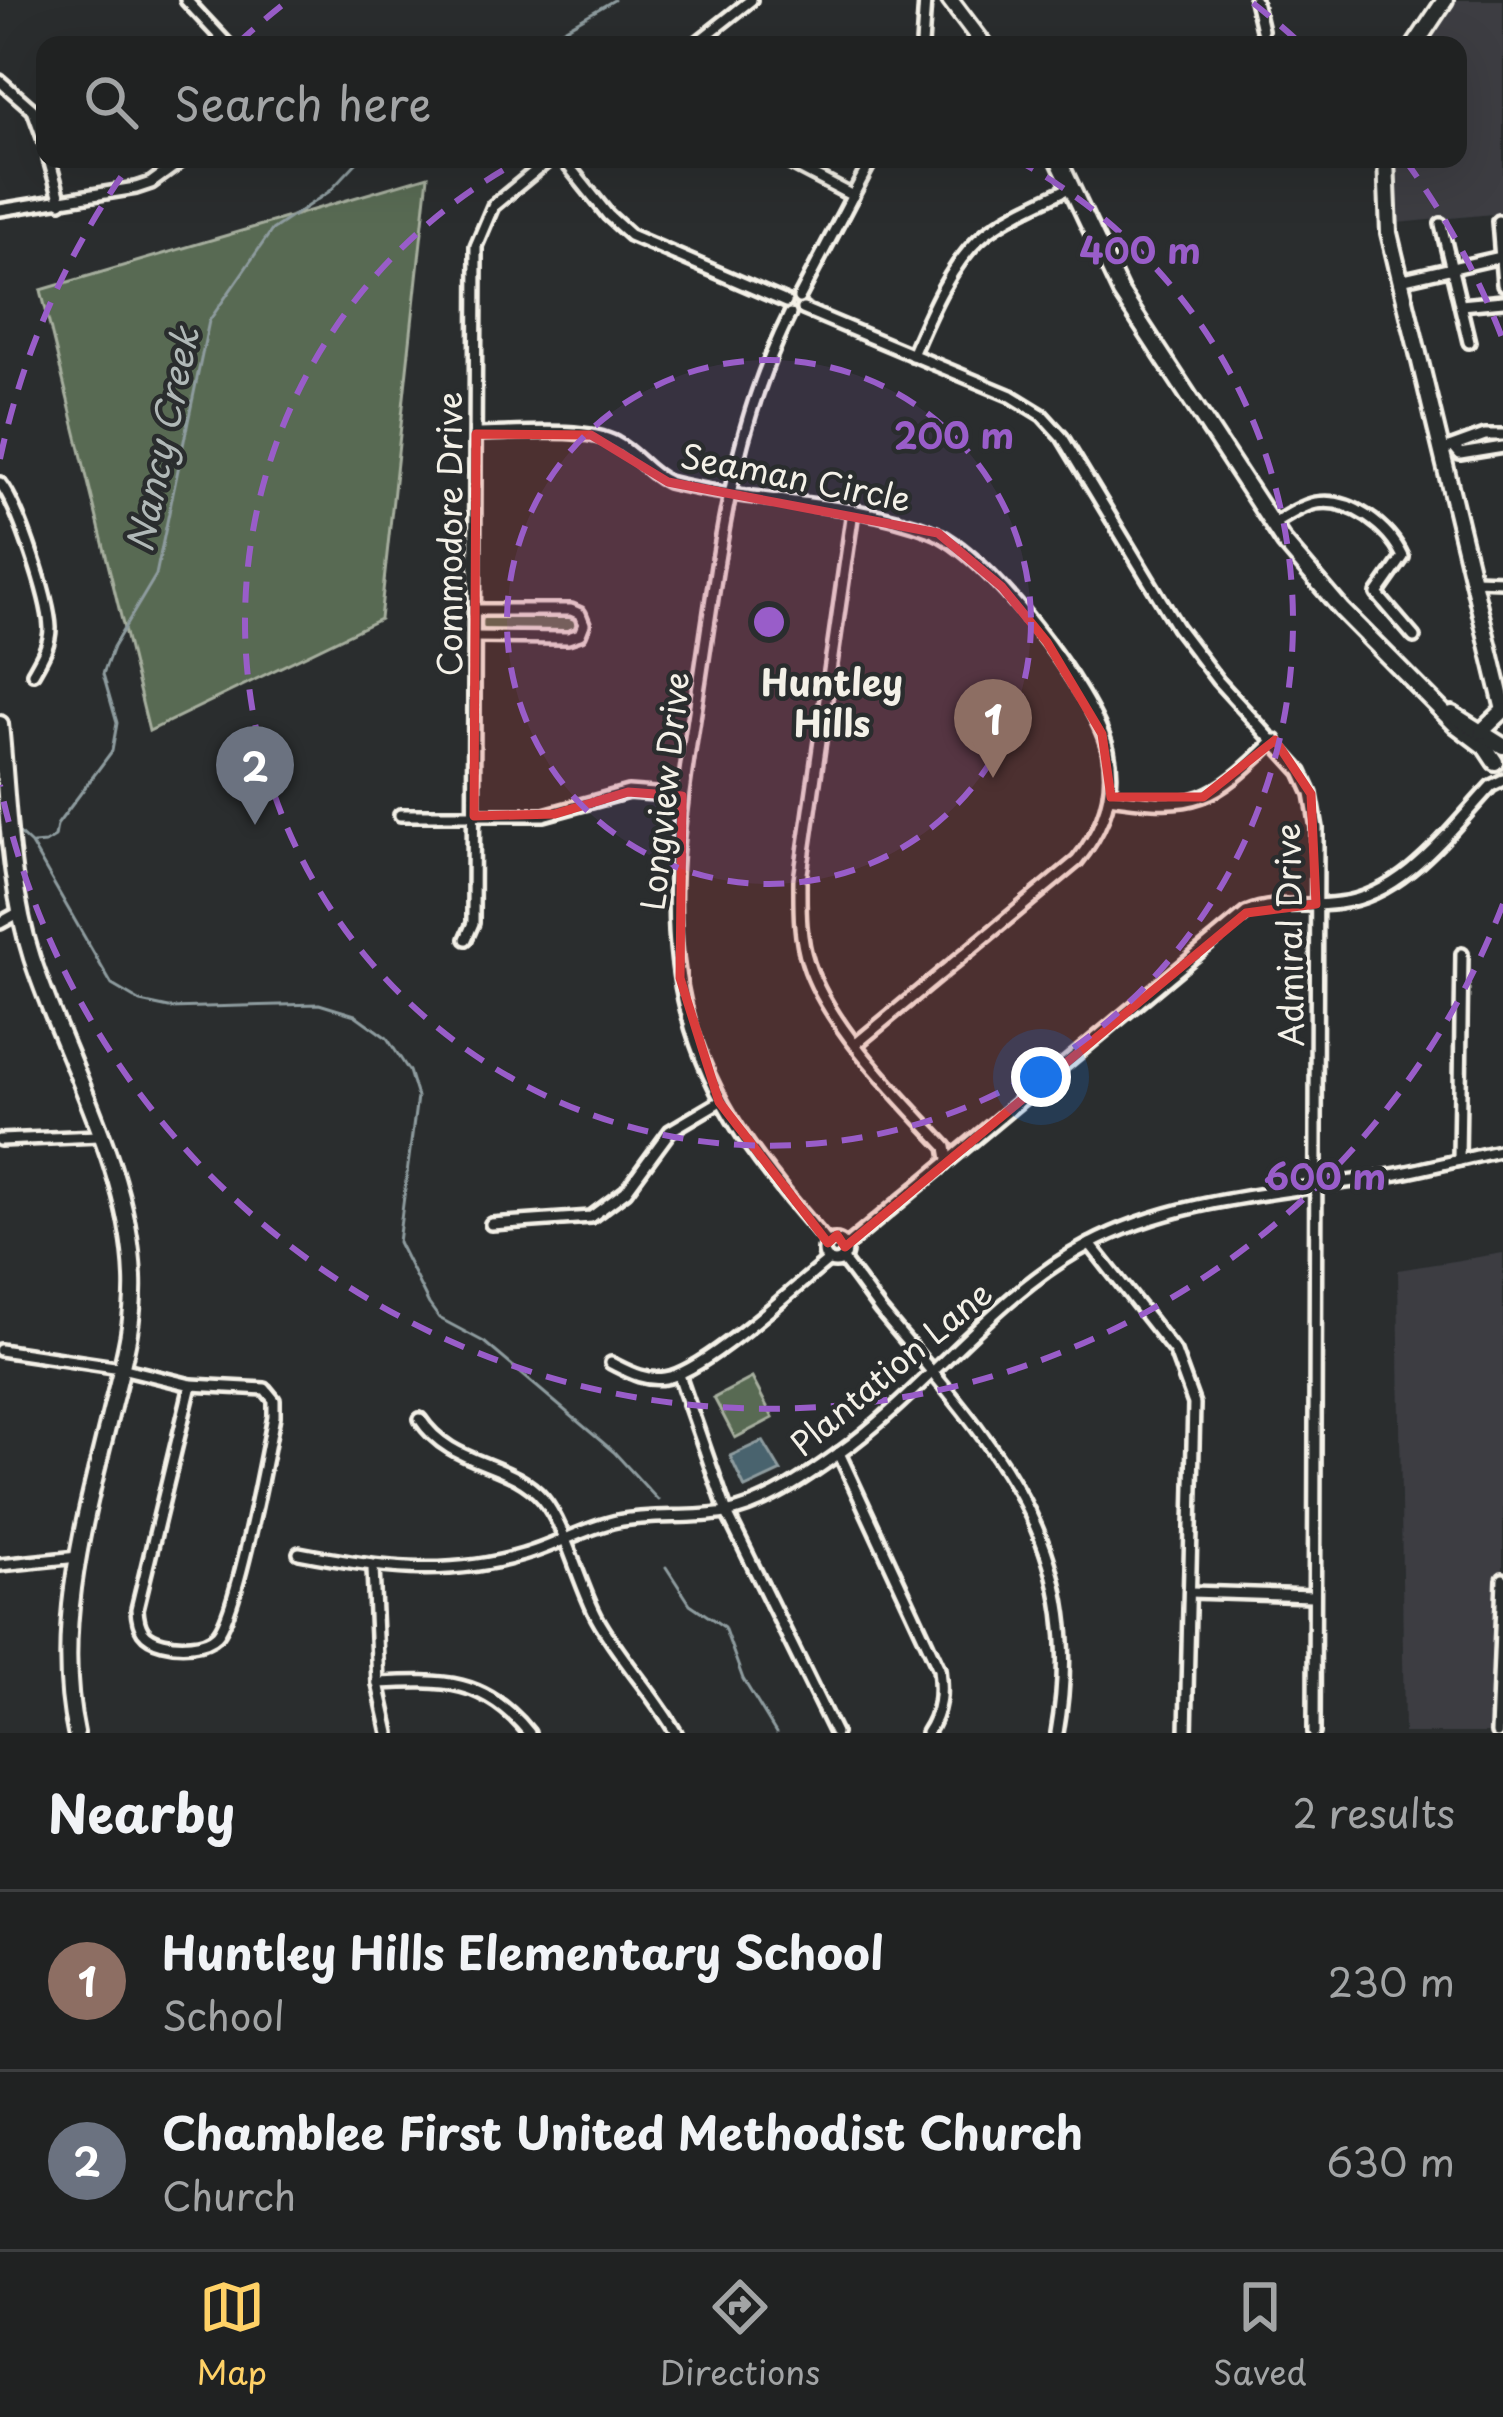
<!DOCTYPE html>
<style>
:root{--surface:#202222;--page:#282a2a;--text:#f1f3f6;--muted:#a2a4a5;--line:#3d3f40;--accent:#ffd166}
body{margin:0;font-family:"Playpen Sans",sans-serif;background:var(--page);color:var(--text)}
.you{position:absolute;left:1041px;top:1077px;width:42px;height:42px;margin:-30px;border:9px solid #fff;border-radius:50%;background:#1a73e8;box-shadow:0 0 0 18px #1a73e833}
.badge{display:grid;place-items:center;width:78px;height:78px;border-radius:50%;background:var(--accent);color:#fff;font-size:39px;font-weight:700}
.pin{position:absolute;translate:-50% -99px;filter:drop-shadow(0 3px 6px #0008)}
.pin::after{content:'';position:absolute;top:63px;width:42px;height:36px;background:inherit;clip-path:polygon(0 0,100% 0,50% 100%)}
.list{margin:0;padding:0;list-style:none}
h2{display:flex;justify-content:space-between;align-items:center;height:156px;margin:0;padding:0 48px;font-size:51px}
h2 small{font-size:39px;font-weight:400;color:var(--muted)}
.list li{display:grid;grid-template-columns:78px 1fr auto;gap:36px;align-items:center;box-sizing:border-box;height:180px;padding:0 48px;border-top:3px solid var(--line)}
.list b{display:block;font-size:45px;white-space:nowrap}
.list p{margin:0;font-size:39px;white-space:nowrap;color:var(--muted)}
.list em{font-size:39px;font-style:normal;color:var(--muted)}
.icon{flex:none;width:66px;height:66px;fill:none;stroke:currentColor;stroke-width:2;stroke-linecap:round;stroke-linejoin:round}
.map{position:relative;flex:none;width:1503px;height:1733px;overflow:hidden}
.search{position:absolute;background:var(--surface);box-shadow:0 12px 48px #0002;left:36px;right:36px;top:36px;height:132px;display:flex;align-items:center;gap:30px;box-sizing:border-box;padding:0 42px;border-radius:24px;color:var(--muted);font-size:45px}
.sheet{height:516px;background:var(--surface)}
nav{display:flex;justify-content:space-around;align-items:center;box-sizing:border-box;height:168px;border-top:3px solid var(--line);background:var(--surface);font-size:33px;color:var(--muted)}
nav a{display:grid;justify-items:center;gap:6px}
nav .on{color:var(--accent)}
.map>svg:first-child{display:block}
.built{fill:#3c3d43}
.green{fill:#596a53;stroke:#a6ae9e;stroke-width:3}
.water{fill:#4a636e;stroke:#8e9c9f;stroke-width:3}
.lines{fill:none;stroke-linecap:round;stroke-linejoin:round}
.stream{stroke:#8e9c9f;stroke-width:3}
.street-casing{stroke:#f4f1e8;stroke-width:18}
.secondary-casing{stroke:#f4f1e8;stroke-width:22}
.street{stroke:#2a2d2e;stroke-width:9}
.secondary{stroke:#2a2d2e;stroke-width:14}
.marked{fill:#d93c3b;fill-opacity:0.2;stroke:#d93c3b;stroke-width:9;stroke-linejoin:round}
.ring{fill:none;stroke:#995dc9;stroke-width:6;stroke-dasharray:21 15}
.labels{text-anchor:middle;dominant-baseline:central;stroke-width:9;stroke-linejoin:round;paint-order:stroke}
.street-label{font-size:33px;fill:#f4f1e8;stroke:#2a2d2e}
.water-label{font-size:36px;font-style:italic;fill:#b0b8b7;stroke:#2a2d2e}
.neighbourhood-label{font-size:36px;font-weight:bold;fill:#f4f1e8;stroke:#2a2d2e}
.centre{fill:#995dc9;stroke:#2a2d2e;stroke-width:6}
.ring-label{font-size:36px;text-anchor:middle;font-weight:bold;fill:#995dc9;stroke:#2a2d2e;stroke-width:9;stroke-linejoin:round;paint-order:stroke}
</style>
<div class="map">
<svg width="1503" height="1733" viewBox="0 0 1503 1733">
<rect width="100%" height="100%" fill="#2a2d2e"/>
<filter id="ink" filterUnits="userSpaceOnUse"><feTurbulence type="fractalNoise" baseFrequency=".00833" numOctaves="2"/><feDisplacementMap in="SourceGraphic" scale="24" xChannelSelector="R" yChannelSelector="G"/><feConvolveMatrix kernelMatrix="1 2 1 2 8 2 1 2 1" color-interpolation-filters="sRGB"/></filter>
<g filter="url(#ink)">
<g class="built">
<polygon points="1449,0 1503,0 1503,213 1387,224 1385,159 1458,159 1458,45 1414,45"/>
<polygon points="1503,1253 1503,1733 1404,1733 1398,1270"/>
</g>
<g class="green">
<polygon points="428,176 380,619 149,731 41,290"/>
<polygon points="485,616 572,616 579,624 572,633 485,632 480,623"/>
<polygon points="752,1378 773,1418 735,1438 714,1398"/>
</g>
<polygon class="water" points="763,1441 781,1471 745,1488 730,1456"/>
<g class="lines">
<g class="stream">
<polyline points="536,45 614,0"/>
<polyline points="16,830 31,844 112,985 141,1002 169,1008 319,1004 355,1015 387,1038 409,1071 417,1097 398,1242 429,1304 439,1318 484,1342 614,1452 658,1500"/>
<polyline points="33,844 45,843 55,837 57,825 112,751 117,723 103,674 113,647 156,575 209,321 272,230 330,191 360,159"/>
<polyline points="666,1567 690,1604 724,1627 743,1679 776,1733"/>
</g>
<defs>
<g id="street">
<polyline points="186,0 228,45"/>
<polyline points="1255,0 1262,30"/>
<polyline points="694,45 751,0"/>
<polyline points="922,45 925,0"/>
<polyline points="0,81 33,110 45,143"/>
<polyline points="49,159 61,202"/>
<polyline points="563,159 608,215 630,235 786,302"/>
<polyline points="782,159 853,196"/>
<polyline points="0,210 136,188 151,183 184,159"/>
<polyline points="1498,221 1503,284"/>
<polyline points="1441,224 1469,342"/>
<polyline points="1400,280 1501,257"/>
<polyline points="799,298 872,159"/>
<polyline points="1461,305 1503,301"/>
<polyline points="803,309 1011,396 1042,415 1062,437 1177,627 1218,681 1301,772 1311,794 1317,828 1314,1733"/>
<path d="M790 314C731 431 719 556 699 685 684 791 659 905 687 1012 711 1108 765 1170 828 1243"/>
<path d="M912 355C929 315 952 260 986 233 1011 214 1043 201 1071 187"/>
<path d="M476 434C513 434 585 426 616 443 636 453 647 473 668 482 754 504 847 499 931 531 987 552 1094 692 1108 750 1117 792 1103 829 1077 861L856 1044"/>
<polyline points="1455,448 1460,454 1503,447"/>
<polyline points="1441,451 1485,435 1503,435"/>
<path d="M0 483C18 505 49 599 50 628 50 645 41 659 33 673"/>
<path d="M853 511 800 880C800 907 799 936 808 963 828 1026 900 1098 946 1147L948 1159"/>
<path d="M1272 525C1285 517 1301 506 1316 503 1351 497 1389 527 1403 557L1377 594 1414 637"/>
<polyline points="1474,580 1503,581"/>
<polyline points="475,610 571,610 580,614 584,624 580,634 568,638 475,637"/>
<path d="M1109 797C1197 810 1212 802 1275 740"/>
<polyline points="400,815 544,815 628,792 682,796"/>
<polyline points="0,923 20,912"/>
<polyline points="466,939 473,923 476,246 493,206 550,159"/>
<polyline points="0,1140 99,1136"/>
<polyline points="1459,1160 1462,954"/>
<polyline points="491,1224 591,1217 626,1191 670,1131 719,1102"/>
<circle cx="835" cy="1251" r="11"/>
<polyline points="1090,1244 1175,1352 1194,1404 1186,1733"/>
<path d="M845 1247 1246 913C1276 900 1307 908 1339 903 1404 895 1448 832 1491 786L1503 780"/>
<path d="M842 1259C856 1276 868 1294 881 1311 993 1445 1090 1542 1057 1733"/>
<polyline points="0,1350 121,1368 191,1385"/>
<path d="M611 1363C629 1372 644 1381 665 1378 703 1373 795 1287 829 1260"/>
<polyline points="679,1375 727,1513 835,1733"/>
<path d="M191 1385 265 1389 274 1400V1416C267 1453 237 1614 217 1635 205 1647 178 1647 163 1643 143 1638 138 1628 137 1609Z"/>
<path d="M420 1419C451 1467 510 1460 543 1499 565 1525 579 1585 597 1618 619 1658 653 1693 676 1733"/>
<path d="M839 1453 939 1669C942 1693 941 1712 927 1733"/>
<path d="M299 1553C376 1568 446 1578 523 1555 555 1546 584 1528 617 1521 653 1514 690 1519 725 1513 764 1506 806 1477 838 1454 924 1393 996 1293 1088 1245 1182 1195 1294 1193 1397 1174 1432 1167 1468 1158 1503 1150"/>
<polyline points="0,1565 78,1557"/>
<polyline points="373,1568 378,1683 389,1733"/>
<polyline points="1191,1592 1313,1596"/>
<path d="M378 1683C443 1680 485 1678 529 1733"/>
<polyline points="1497,1733 1503,1579"/>
</g>
<g id="secondary">
<polyline points="950,0 984,45"/>
<polyline points="1415,45 1445,0"/>
<polyline points="1058,159 1121,293 1284,542 1342,610 1456,725 1485,747 1495,762"/>
<polyline points="1386,159 1389,233 1503,706"/>
<polyline points="1452,714 1503,746"/>
<path d="M0 724C8 801 8 883 32 958 66 1062 129 1165 133 1277 135 1323 122 1366 111 1411 86 1515 53 1626 76 1733"/>
<polyline points="1482,731 1503,711"/>
</g>
</defs>
<use href="#street" class="street-casing"/>
<use href="#secondary" class="secondary-casing"/>
<use href="#street" class="street"/>
<use href="#secondary" class="secondary"/>
</g>
</g>
<path class="marked" d="M476 434 591 435 668 482 938 533 1002 587 1047 642 1102 734 1111 797H1203L1275 740 1311 794 1316 904 1246 913 845 1247 837 1235 828 1243 719 1102 680 978 682 796 628 792 555 814 474 816Z"/>
<circle cx="769" cy="622" r="262" fill="#995dc9" fill-opacity=".12"/>
<g class="ring">
<circle cx="769" cy="622" r="262"/>
<path d="M1015 159A524 524 0 1 1 523 159"/>
<path d="M1503 904A786 786 0 0 1 0 785M0 459A786 786 0 0 1 133 160M238 43A786 786 0 0 1 285 3M1253 3A786 786 0 0 1 1300 43M1405 160A786 786 0 0 1 1503 340"/>
</g>
<g class="labels">
<g class="street-label">
<text transform="translate(796 476) rotate(11)">Seaman Circle</text>
<text transform="translate(448 534) rotate(-90)">Commodore Drive</text>
<text transform="translate(663 791) rotate(-84)">Longview Drive</text>
<text transform="translate(1288 935) rotate(-91)">Admiral Drive</text>
<text transform="translate(890 1367) rotate(-40)">Plantation Lane</text>
</g>
<g class="water-label">
<text transform="translate(161 439) rotate(-78)">Nancy Creek</text>
</g>
<g class="neighbourhood-label">
<text x="832" y="681">Huntley<tspan x="832" dy="41">Hills</tspan></text>
</g>
</g>
<circle cx="769" cy="622" r="18" class="centre"/>
<g class="ring-label">
<text x="1140" y="264">400 m</text>
<text x="954" y="449">200 m</text>
<text x="1325" y="1190">600 m</text>
</g>
</svg>
<div class="you"></div>
<div class="pin badge" style="left:993px;top:778px;background:#8d6e63">1</div>
<div class="pin badge" style="left:255px;top:825px;background:#6b7280">2</div>
<div class="search"><svg class="icon" aria-label="search" viewBox="0 0 24 24"><circle cx="10" cy="10" r="6"/><path d="M15 15l6 6"/></svg>Search here</div>
</div>
<section class="sheet">
<h2>Nearby<small>2 results</small></h2>
<ul class="list">
<li><span class="badge" style="background:#8d6e63">1</span><div><b>Huntley Hills Elementary School</b><p>School</p></div><em>230 m</em></li>
<li><span class="badge" style="background:#6b7280">2</span><div><b>Chamblee First United Methodist Church</b><p>Church</p></div><em>630 m</em></li>
</ul>
</section>
<nav>
<a class="on"><svg class="icon" aria-label="map" viewBox="0 0 24 24"><path d="M3 6l6-2 6 2 6-2v14l-6 2-6-2-6 2zM9 4v14M15 6v14"/></svg>Map</a>
<a><svg class="icon" aria-label="directions" viewBox="0 0 24 24"><path d="M12 3l9 9-9 9-9-9zM9 14v-3h6M13 9l2 2-2 2"/></svg>Directions</a>
<a><svg class="icon" aria-label="saved" viewBox="0 0 24 24"><path d="M7 4h10v16l-5-4-5 4z"/></svg>Saved</a>
</nav>
